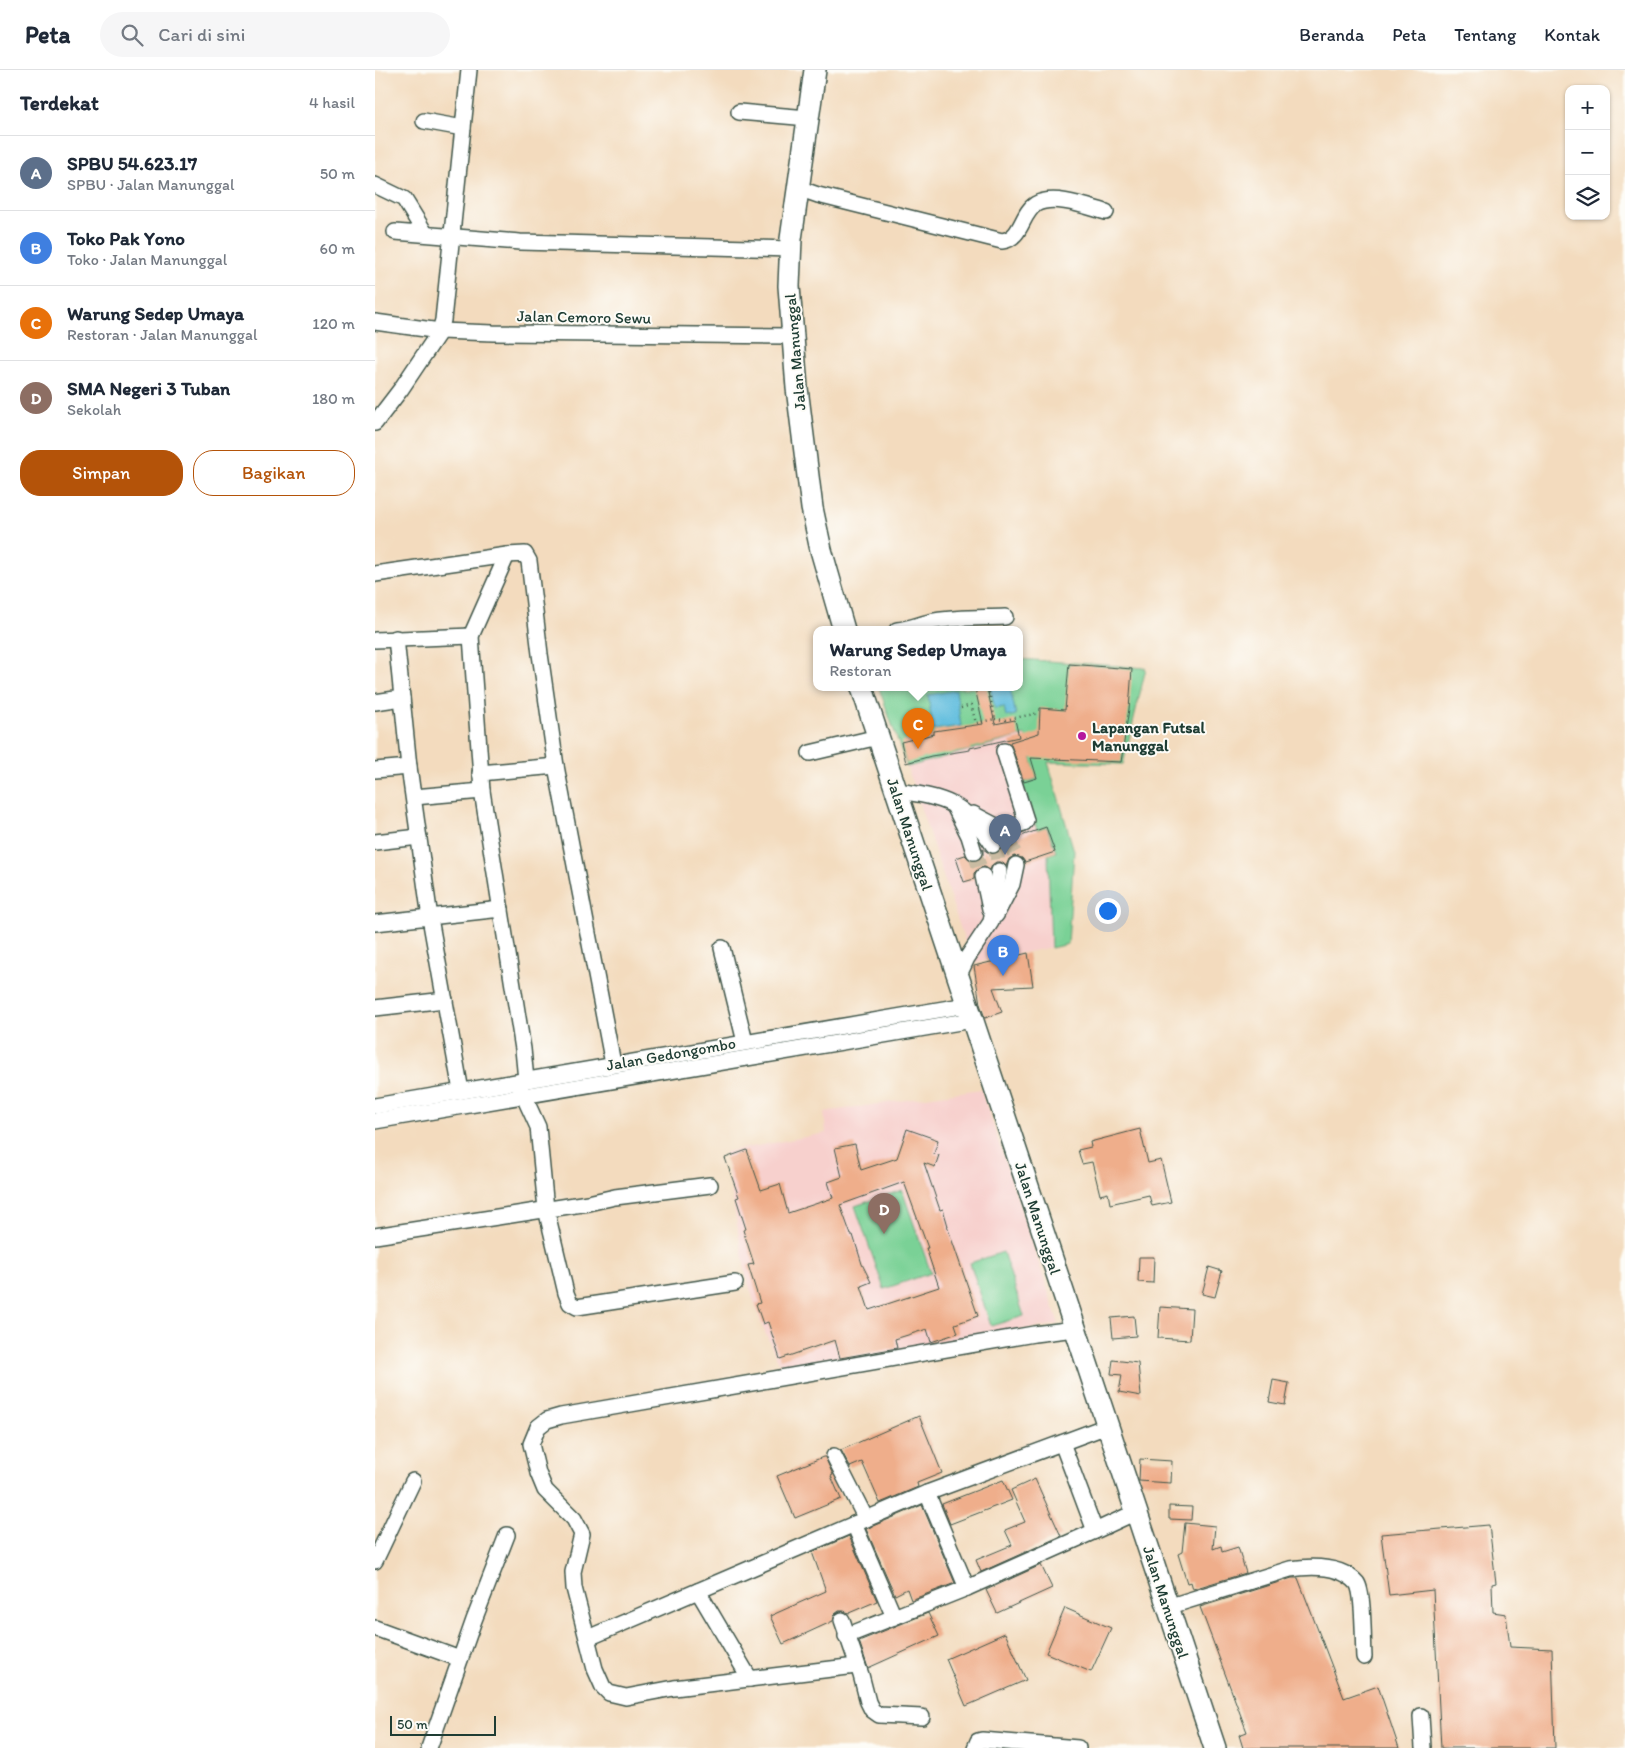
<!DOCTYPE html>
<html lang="id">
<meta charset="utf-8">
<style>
:root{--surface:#fff;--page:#f6f6f7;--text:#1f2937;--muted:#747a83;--line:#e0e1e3;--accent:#b45309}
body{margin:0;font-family:Itim,sans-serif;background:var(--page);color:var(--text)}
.controls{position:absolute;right:15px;top:15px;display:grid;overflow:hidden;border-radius:10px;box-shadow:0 1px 4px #0004}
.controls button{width:45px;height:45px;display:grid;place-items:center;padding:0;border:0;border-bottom:1px solid var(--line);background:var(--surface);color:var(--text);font:25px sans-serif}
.scale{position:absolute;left:15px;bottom:12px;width:106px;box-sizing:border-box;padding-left:5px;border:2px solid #1f3d34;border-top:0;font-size:14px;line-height:18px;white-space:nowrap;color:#1f3d34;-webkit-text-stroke:4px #fdfcf7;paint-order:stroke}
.you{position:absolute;left:732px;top:840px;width:18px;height:18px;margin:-12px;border:4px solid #fff;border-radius:50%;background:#1a73e8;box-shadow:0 0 0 8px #1a73e833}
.badge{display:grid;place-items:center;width:32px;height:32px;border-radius:50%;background:var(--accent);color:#fff;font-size:16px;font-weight:700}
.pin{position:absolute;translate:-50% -41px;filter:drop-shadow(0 1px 2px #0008)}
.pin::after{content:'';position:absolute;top:26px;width:18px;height:15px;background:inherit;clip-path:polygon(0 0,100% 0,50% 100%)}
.popup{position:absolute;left:438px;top:556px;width:210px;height:65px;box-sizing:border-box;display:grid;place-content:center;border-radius:10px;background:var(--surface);filter:drop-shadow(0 1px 4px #0005);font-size:16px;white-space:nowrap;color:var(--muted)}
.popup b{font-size:19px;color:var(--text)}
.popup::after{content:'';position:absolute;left:50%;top:100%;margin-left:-10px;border:10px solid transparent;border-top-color:var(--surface)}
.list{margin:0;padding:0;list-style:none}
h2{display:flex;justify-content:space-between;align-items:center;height:65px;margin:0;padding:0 20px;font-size:21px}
h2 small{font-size:16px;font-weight:400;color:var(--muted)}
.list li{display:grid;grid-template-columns:32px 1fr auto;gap:15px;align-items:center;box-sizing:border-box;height:75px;padding:0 20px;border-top:1px solid var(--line)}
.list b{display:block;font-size:19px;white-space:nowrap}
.list p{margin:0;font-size:16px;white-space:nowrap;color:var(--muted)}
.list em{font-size:16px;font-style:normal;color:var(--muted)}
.actions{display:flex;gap:10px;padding:15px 20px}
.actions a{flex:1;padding:11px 0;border:1px solid var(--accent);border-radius:20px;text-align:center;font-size:18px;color:var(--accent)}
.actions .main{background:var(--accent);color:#fff}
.icon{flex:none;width:28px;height:28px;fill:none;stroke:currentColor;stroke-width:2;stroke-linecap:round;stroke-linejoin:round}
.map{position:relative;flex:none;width:1250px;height:1678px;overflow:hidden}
header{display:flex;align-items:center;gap:30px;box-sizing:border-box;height:70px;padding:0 25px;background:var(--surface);border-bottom:1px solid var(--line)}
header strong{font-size:24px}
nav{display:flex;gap:28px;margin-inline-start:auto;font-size:18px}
.search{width:350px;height:45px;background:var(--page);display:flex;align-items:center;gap:12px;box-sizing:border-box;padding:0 18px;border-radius:28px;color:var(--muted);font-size:19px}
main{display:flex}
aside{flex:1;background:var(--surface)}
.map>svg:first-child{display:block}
.built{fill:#f7d0cd}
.green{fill:#7ad196;stroke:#4c8765}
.water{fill:#60bdde;stroke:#407d89}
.building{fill:#efae8b;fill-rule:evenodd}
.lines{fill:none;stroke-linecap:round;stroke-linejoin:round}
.minor-tunnel{stroke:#c9bba2;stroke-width:15;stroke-dasharray:15 8;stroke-linecap:butt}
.minor-casing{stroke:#3f5549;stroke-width:18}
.highway-casing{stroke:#3f5549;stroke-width:24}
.path{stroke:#3f5549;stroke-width:2.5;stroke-dasharray:1 4;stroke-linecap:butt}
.minor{stroke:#fff;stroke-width:15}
.highway{stroke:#fff;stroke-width:21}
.poi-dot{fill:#b5179e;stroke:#fdfcf7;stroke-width:2}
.labels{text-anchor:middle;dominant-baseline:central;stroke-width:4;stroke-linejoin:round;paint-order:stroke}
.street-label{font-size:16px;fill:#1f3d34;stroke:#fdfcf7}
.poi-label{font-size:16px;font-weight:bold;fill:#1f3d34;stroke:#fdfcf7;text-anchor:start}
</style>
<header>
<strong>Peta</strong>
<div class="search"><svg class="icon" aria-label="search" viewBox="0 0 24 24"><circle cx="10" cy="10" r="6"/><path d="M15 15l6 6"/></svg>Cari di sini</div>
<nav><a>Beranda</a><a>Peta</a><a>Tentang</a><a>Kontak</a></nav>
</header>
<main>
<aside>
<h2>Terdekat<small>4 hasil</small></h2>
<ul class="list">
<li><span class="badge" style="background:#5c6f8a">A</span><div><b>SPBU 54.623.17</b><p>SPBU · Jalan Manunggal</p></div><em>50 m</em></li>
<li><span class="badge" style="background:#3f7fe0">B</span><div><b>Toko Pak Yono</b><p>Toko · Jalan Manunggal</p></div><em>60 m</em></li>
<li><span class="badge" style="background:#e8710a">C</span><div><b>Warung Sedep Umaya</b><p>Restoran · Jalan Manunggal</p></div><em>120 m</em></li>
<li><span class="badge" style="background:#8d6e63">D</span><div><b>SMA Negeri 3 Tuban</b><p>Sekolah</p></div><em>180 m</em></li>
</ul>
<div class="actions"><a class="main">Simpan</a><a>Bagikan</a></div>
</aside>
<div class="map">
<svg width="1250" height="1678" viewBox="0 0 1250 1678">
<rect width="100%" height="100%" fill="#fdfcf7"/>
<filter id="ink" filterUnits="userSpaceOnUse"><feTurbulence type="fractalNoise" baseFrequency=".02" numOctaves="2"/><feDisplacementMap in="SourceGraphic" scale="10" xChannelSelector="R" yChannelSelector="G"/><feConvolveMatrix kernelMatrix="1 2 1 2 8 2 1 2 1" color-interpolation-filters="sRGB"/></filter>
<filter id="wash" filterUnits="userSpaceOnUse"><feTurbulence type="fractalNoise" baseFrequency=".0096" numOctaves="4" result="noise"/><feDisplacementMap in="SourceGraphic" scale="20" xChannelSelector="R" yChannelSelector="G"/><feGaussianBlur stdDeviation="1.12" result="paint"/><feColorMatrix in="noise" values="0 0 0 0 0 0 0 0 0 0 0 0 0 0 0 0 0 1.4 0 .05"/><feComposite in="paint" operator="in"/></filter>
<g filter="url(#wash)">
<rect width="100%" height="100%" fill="#f3dbbe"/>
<g class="built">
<polygon points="652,664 699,781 693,874 597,893 532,697"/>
<polygon points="606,1019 684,1254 408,1301 387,1256 372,1209 365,1173 350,1082 451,1063 449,1042"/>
</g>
<g class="green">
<polygon points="644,589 771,598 748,694 673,692 699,781 693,874 676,878 673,785 681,782 672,757 662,760 647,713 662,709 650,665 532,697 504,618 644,618"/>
<polygon points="527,1120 556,1203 509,1219 480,1136"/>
<polygon points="628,1182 649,1246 616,1256 595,1193"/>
</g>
<g class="water">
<polygon points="615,618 635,618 641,645 631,647 629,637 620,639"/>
<polygon points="581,620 586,656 558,660 553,625"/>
</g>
<g id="blocks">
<g class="building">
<polygon points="694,594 757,599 754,639 746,692 656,688 662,708 649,712 635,672 664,663 665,638 690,640"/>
<polygon points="600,618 612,618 620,654 640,650 644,667 595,678 595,680 556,686 531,693 526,672 559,664 559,661 608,654"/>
<polygon points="671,757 680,782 650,792 647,788 639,786 634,789 631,796 626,792 621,792 617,795 615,800 610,797 606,797 599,803 599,809 589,812 581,788 590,785 596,791 602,791 608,785 608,779 614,783 619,784 624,782 627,778 633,779 638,777 641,773 641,768"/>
<polygon points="653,883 658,916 618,918 627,942 610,948 605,934 599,896"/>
<path d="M532 1059 563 1070 559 1084 564 1085 560 1097 549 1093 565 1140 568 1139 573 1156H572L603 1246 580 1254 583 1263 556 1272 552 1259 520 1269 522 1278 465 1288 460 1270 405 1289 393 1252 388 1254 381 1234 385 1233 373 1195 379 1194 368 1160 371 1159 361 1128 364 1127 350 1088 372 1080 386 1120 405 1114 413 1143 458 1128 453 1112 467 1107 460 1078 480 1074 486 1100 522 1088ZM529 1112 553 1178H551L564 1217 494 1240 486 1216 496 1212 487 1194 478 1165H476L465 1135Z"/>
<polygon points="765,1059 773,1093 786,1090 796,1132 777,1136 774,1125 735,1134 733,1123 725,1125 717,1092 707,1094 703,1080 716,1077 715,1072"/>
<polygon points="764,1187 779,1187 778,1213 763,1212"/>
<polygon points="834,1197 847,1201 840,1227 827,1224"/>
<polygon points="785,1237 817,1239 815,1270 783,1268"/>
<polygon points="759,1246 761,1266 738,1268 736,1248"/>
<polygon points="738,1290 763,1293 766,1326 744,1322 747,1305 736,1304"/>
<polygon points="898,1310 914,1313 910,1335 894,1332"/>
<polygon points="544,1346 567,1403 542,1413 543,1417 505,1433 487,1392 475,1397 466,1380"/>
<polygon points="448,1387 450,1387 458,1405 456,1406 466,1429 420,1448 402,1406"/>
<polygon points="765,1389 797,1391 796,1413 764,1411"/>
<polygon points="660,1409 686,1466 606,1502 601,1490 637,1475 630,1460 650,1452 636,1420"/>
<polygon points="628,1410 637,1430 575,1454 567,1434"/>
<polygon points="547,1435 580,1513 536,1530 532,1519 520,1525 491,1459"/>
<polygon points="794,1436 817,1437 816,1450 794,1449"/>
<polygon points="810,1453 840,1456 838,1479 846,1476 847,1482 863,1477 871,1503 818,1519 816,1512 812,1513 803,1484 807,1482"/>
<polygon points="1114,1455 1121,1513 1117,1514 1118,1542 1131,1544 1135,1577 1177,1579 1180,1678 1066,1678 1058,1520 1014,1525 1006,1464"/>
<polygon points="474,1466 502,1531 474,1543 469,1541 464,1541 460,1544 458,1551 408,1574 395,1546 451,1521 437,1482"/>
<polygon points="666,1495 677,1518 622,1543 611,1520"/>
<polygon points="917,1508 923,1508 969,1628 1003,1616 1024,1678 868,1678 864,1665 872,1662 825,1537"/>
<polygon points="690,1538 736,1558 716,1602 671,1583"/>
<polygon points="553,1543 564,1566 493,1598 484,1571"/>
<polygon points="630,1563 651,1610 591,1636 571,1589"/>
</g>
</g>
</g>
<g filter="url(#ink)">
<use href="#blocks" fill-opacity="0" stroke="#3f5549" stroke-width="1"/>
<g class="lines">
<g class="minor-tunnel">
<polyline points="632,770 640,784 641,795"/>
<polyline points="618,775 622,785 624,801"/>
<polyline points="599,782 608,806"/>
</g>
<defs>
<g id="minor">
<polyline points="364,42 433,48"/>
<polyline points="49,51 88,58"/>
<polyline points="0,115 29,129 50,163"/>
<path d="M423 118 443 125 627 171C647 169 646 143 661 134 679 124 713 137 731 142"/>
<polyline points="20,162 145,172 415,179"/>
<polyline points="0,252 65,261 118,263 418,266"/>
<polyline points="0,353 26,319 65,261 68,250 94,0"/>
<polyline points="132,485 150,484 154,491 165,584 181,696 238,994"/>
<polyline points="0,504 132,485 96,566 107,721 148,979 151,1010"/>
<path d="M522 560C535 559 547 553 560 551 583 547 607 548 630 547"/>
<polyline points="21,568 34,697 55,848 86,1021"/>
<polyline points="0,570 96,566"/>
<polyline points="0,632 27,628"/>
<polyline points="435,683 503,667"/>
<polyline points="0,700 34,697"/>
<polyline points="105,703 181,696"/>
<path d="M521 721C568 726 592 734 618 775"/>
<polyline points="39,727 107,721"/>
<polyline points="579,736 594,766 599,782"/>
<polyline points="598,744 619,755 632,770"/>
<polyline points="625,761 649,753 651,750 629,681"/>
<polyline points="0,772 44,767"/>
<polyline points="608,806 615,839"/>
<polyline points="621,845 637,814 641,795"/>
<polyline points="0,853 126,839"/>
<polyline points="347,878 370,972"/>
<polyline points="583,907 592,888 616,852 624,801"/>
<polyline points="0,938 70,930"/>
<polyline points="146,1020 163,1057 171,1139 191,1223 195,1233 202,1237 360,1213"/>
<polyline points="0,1036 592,935"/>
<polyline points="0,1051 597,950"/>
<polyline points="0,1166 213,1133 240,1127 335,1115"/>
<polyline points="687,1373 720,1461 761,1442"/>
<polyline points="459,1386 491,1449"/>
<polyline points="552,1423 592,1518"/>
<polyline points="479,1454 519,1547"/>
<polyline points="0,1491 38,1411"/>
<polyline points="323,1521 375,1609"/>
<path d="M793 1539 802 1534 915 1499C936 1496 966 1495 982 1513 989 1523 988 1573 989 1587"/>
<polyline points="467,1550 486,1605 493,1632 497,1640 504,1645 547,1647"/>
<polyline points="0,1558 85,1589"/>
<polyline points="471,1566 592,1518 720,1461"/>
<polyline points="213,1568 552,1423 732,1356"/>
<polyline points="481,1596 299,1618 251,1627 234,1623 228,1617 220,1599 199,1518 198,1502 207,1464 199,1449 170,1420 163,1403 156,1374 163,1357 172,1350 186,1346 659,1264 700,1259"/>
<polyline points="1046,1646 1048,1678"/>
<polyline points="54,1678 99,1550 132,1465"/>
<polyline points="600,1678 603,1671 607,1670 703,1678"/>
</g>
<g id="highway">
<polyline points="440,0 416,169 414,216 422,318 437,438 446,480 469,560"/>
<polyline points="487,618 840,1678"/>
</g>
</defs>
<use href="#minor" class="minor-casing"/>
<use href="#highway" class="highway-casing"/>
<g class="path">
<polyline points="586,638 596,635 601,653 620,649 613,618"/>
<polyline points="620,649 629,650 664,643"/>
</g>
<use href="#minor" class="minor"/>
<use href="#highway" class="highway"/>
</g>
</g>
<circle class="poi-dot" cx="707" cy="666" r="5"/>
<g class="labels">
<g class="street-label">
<text transform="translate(209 247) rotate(1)">Jalan Cemoro Sewu</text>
<text transform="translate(420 282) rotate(-95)">Jalan Manunggal</text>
<text transform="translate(535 764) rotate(72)">Jalan Manunggal</text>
<text transform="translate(296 984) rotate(-10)">Jalan Gedongombo</text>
<text transform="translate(663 1148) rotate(72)">Jalan Manunggal</text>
<text transform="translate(791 1532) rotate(72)">Jalan Manunggal</text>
</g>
<g class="poi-label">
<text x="717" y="657">Lapangan Futsal<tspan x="717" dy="18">Manunggal</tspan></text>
</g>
</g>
</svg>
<div class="controls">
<button>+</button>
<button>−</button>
<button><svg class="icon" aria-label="layers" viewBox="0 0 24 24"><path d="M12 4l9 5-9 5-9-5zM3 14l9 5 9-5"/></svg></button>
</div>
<div class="scale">50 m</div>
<div class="you"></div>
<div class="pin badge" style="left:630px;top:785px;background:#5c6f8a">A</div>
<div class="pin badge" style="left:628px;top:906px;background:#3f7fe0">B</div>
<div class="pin badge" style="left:543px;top:679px;background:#e8710a">C</div>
<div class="popup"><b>Warung Sedep Umaya</b>Restoran</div>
<div class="pin badge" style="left:509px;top:1164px;background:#8d6e63">D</div>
</div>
</main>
